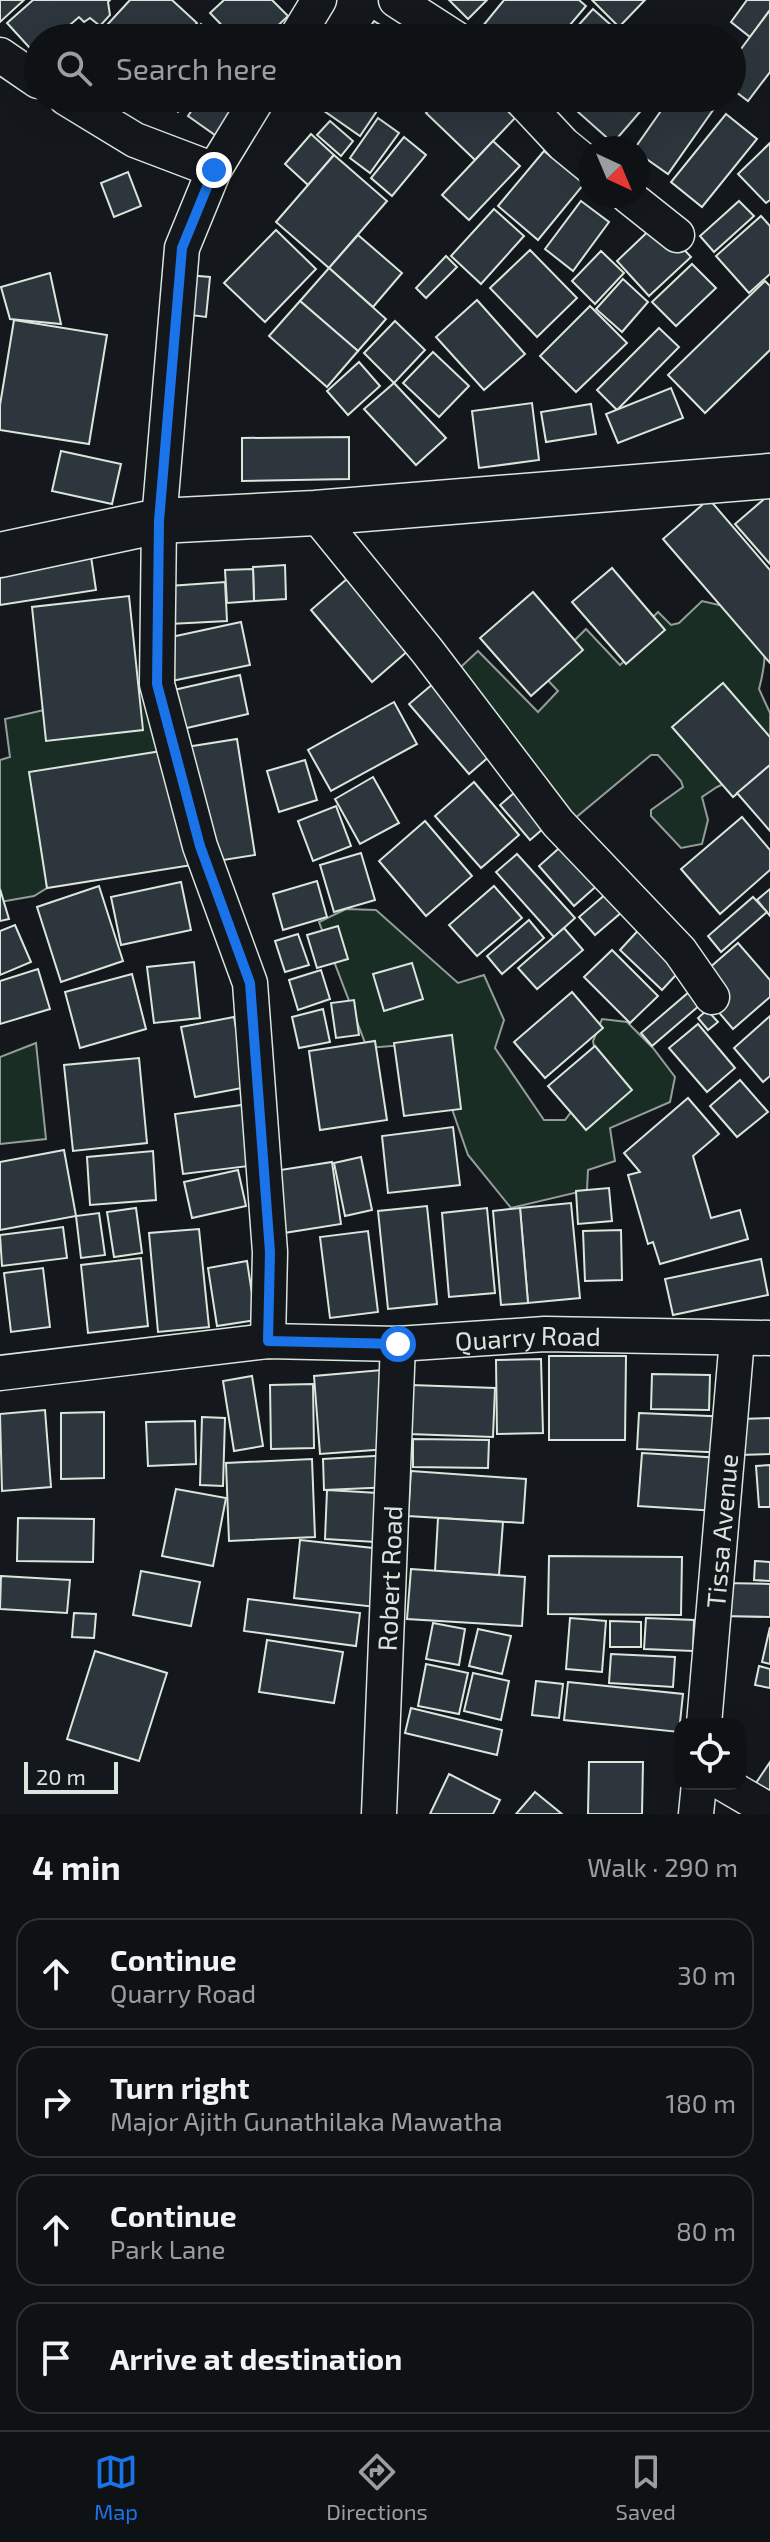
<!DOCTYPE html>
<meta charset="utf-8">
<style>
:root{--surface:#0f1215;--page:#1d2022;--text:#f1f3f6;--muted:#9b9ea0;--line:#2f3234;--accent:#1a73e8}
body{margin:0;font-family:"Exo 2",sans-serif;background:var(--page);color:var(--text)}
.controls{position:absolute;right:24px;bottom:24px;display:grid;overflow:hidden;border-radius:16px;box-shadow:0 8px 32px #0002}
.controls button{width:72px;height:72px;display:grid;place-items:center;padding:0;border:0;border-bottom:2px solid var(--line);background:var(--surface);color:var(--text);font:40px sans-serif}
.compass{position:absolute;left:578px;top:136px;width:72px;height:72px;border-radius:50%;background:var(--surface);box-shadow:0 8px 32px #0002;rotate:136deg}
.scale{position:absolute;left:24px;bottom:20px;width:94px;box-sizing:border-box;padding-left:8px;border:4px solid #d8e6dc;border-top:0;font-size:22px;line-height:28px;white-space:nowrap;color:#d8e6dc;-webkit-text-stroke:6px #14181c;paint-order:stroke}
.stop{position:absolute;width:24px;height:24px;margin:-18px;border:6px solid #1a73e8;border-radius:50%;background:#fff}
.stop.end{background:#1a73e8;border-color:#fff;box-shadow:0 2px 8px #0008}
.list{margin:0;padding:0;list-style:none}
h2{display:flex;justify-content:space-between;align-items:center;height:104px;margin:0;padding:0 32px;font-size:34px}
h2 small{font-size:26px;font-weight:400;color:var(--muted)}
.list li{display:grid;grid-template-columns:52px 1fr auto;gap:24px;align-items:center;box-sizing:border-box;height:112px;margin:0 16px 16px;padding:0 16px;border:2px solid var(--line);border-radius:24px}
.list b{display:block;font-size:30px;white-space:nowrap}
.list p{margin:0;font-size:26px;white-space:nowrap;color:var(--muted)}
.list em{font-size:26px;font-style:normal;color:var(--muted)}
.icon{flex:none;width:44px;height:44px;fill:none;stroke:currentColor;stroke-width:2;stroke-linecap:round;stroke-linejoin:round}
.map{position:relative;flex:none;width:770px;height:1814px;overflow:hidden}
.search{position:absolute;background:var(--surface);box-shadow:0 8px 32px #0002;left:24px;right:24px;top:24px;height:88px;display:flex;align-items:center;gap:20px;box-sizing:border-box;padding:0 28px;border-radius:44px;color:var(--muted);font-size:30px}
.sheet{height:616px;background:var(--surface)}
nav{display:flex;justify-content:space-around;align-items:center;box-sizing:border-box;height:112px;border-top:2px solid var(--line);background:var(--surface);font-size:22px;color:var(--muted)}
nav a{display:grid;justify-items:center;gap:4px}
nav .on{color:var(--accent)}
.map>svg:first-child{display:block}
.green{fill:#1a2d24;stroke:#939e99;stroke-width:2}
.building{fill:#2c363c;stroke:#d8e6dc;stroke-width:2}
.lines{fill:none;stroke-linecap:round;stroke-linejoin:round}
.minor-casing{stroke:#d8e6dc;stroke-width:37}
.major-casing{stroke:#d8e6dc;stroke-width:47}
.minor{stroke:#14181c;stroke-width:34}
.major{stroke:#14181c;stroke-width:44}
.route{stroke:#1a73e8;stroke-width:10}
.labels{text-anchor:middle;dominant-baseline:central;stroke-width:6;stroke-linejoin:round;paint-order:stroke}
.street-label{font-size:26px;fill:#d8e6dc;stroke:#14181c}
</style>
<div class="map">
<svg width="770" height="1814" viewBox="0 0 770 1814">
<rect width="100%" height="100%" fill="#14181c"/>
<g class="green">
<path d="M743 600C766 636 770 648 759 689L770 713V763L717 787 702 797 708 820 702 844 681 848 651 816V810L683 787 681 781 658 755H651L574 819 448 679 478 651 538 712 558 691 541 673 586 629 620 665 658 630 650 620 658 612 671 625 679 623 702 601 719 605Z"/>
<polygon points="157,684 179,770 37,795 47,888 34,896 0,902 0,760 10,757 5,719"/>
<polygon points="346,909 376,910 458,983 484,975 504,1020 495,1048 544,1120 565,1120 599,1075 593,1041 602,1019 627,1022 653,1048 675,1077 670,1102 610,1128 615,1161 588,1170 587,1190 511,1208 468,1155 429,1043 367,1048 319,922"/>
<polygon points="36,1043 46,1139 0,1144 0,1057"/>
</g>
<g class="building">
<polygon points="0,0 24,0 0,22"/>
<polygon points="33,0 110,0 108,2 110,15 100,26 90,18 84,22 79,17 64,30 72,38 38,38 38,57 7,23"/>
<polygon points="130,0 172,0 197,23 183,38 95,38"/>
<polygon points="224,0 272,0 288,16 265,38 234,38 210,13"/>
<polygon points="449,0 487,0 468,19"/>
<polygon points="504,0 579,0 586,6 559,38 473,38"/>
<polygon points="592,0 645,0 619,27"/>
<polygon points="747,0 770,0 770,10 750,37 731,22"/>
<polygon points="593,9 621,34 618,38 567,38"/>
<polygon points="770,10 770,72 748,101 732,89 732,61"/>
<polygon points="374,21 401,38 363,38"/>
<polygon points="201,24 217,38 189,38"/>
<polygon points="160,98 190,98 178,112"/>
<polygon points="200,98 251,98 222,140 188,116"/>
<polygon points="318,98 384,98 385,99 360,136 314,104"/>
<polygon points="440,98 494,98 515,118 475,160 426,113"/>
<polygon points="536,98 565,98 552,112"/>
<polygon points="590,98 652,98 613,143 578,112"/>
<polygon points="670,98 711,98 718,103 668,174 638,153 638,148 635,148"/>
<polygon points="726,114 757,139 702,207 671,182"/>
<polygon points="378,118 399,133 370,173 350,158"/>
<polygon points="330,121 353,141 341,156 317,135"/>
<polygon points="311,134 334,155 308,185 285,164"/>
<polygon points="404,137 426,155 392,196 371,178"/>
<polygon points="493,141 520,166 469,220 442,195"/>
<polygon points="770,143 770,200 766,203 738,174"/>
<polygon points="544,151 584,184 538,240 498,206"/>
<polygon points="334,155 387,201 329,268 276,222"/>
<polygon points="128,172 141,206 114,217 101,183"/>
<polygon points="581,201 609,222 573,271 545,249"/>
<polygon points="739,201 754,216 714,252 700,236"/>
<polygon points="494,209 524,236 481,284 451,256"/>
<polygon points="761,216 770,226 770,274 749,293 716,256"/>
<polygon points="658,222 691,257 649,296 617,261"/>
<polygon points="276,230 316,269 265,322 224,283"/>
<polygon points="358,235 402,273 373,307 329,268"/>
<polygon points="530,250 577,298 537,337 490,288"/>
<polygon points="601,251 624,273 595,304 572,281"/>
<polygon points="446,256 457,267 426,298 416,288"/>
<polygon points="692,264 716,288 676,326 652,302"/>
<polygon points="329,268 386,319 358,351 300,301"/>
<polygon points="50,273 61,324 10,319 1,287"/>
<polygon points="187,275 210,277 206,317 183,314"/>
<polygon points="623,279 648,302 622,332 596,309"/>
<polygon points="765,281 770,286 770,350 705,413 668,375"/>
<polygon points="477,300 525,354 484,390 436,337"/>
<polygon points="300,301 358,351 327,387 269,336"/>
<polygon points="590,306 627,343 576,392 540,356"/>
<polygon points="14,320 107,335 89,444 0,430 0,405"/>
<polygon points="395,321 425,350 394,383 364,353"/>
<polygon points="659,328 679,347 617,410 597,390"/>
<polygon points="433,352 469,386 439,417 403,383"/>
<polygon points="359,362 380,386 348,415 327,391"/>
<polygon points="394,383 446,438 416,465 364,409"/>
<polygon points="671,388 683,418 618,443 606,414"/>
<polygon points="532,403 539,460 479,468 472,411"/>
<polygon points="591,404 596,434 546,442 541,412"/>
<polygon points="349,437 349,479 242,481 242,438"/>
<polygon points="61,451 121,464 112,504 52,491"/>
<polygon points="770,494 770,564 735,524"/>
<polygon points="709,499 770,570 770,663 663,539"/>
<polygon points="90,550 96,590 0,605 0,563"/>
<polygon points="370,559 432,630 372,682 311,610"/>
<polygon points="285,565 286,599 254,601 253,567"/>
<polygon points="612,568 665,630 626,664 572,602"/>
<polygon points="253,569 254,601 227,603 225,570"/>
<polygon points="225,582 227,621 170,624 169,586"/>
<polygon points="533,592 583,650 531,696 480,638"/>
<polygon points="129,596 143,730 46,741 32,607"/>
<polygon points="241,622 250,665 157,684 148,642"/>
<polygon points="446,673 505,743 469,774 409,704"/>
<polygon points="240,675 248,714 165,733 156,694"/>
<polygon points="723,683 770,737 770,765 733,797 672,727"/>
<polygon points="394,702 417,744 331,791 308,750"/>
<polygon points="237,739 255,855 47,888 29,772"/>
<polygon points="305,760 317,800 279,812 267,771"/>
<polygon points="770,765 770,831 737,793"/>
<polygon points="373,777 399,823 360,844 335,799"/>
<polygon points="474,782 519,835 481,868 435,816"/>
<polygon points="521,787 551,822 530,840 500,805"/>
<polygon points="336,806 351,846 313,861 298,821"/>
<polygon points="742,817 770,850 770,870 720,914 681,869"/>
<polygon points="425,821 472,876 426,916 379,861"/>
<polygon points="566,842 601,882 574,906 539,866"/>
<polygon points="361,853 375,900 334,912 320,865"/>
<polygon points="517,854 575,918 554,937 496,872"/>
<polygon points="317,881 327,917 283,930 273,894"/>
<polygon points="181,882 191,930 121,945 111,897"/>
<polygon points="99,886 123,961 61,982 37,907"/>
<polygon points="494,886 522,918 477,956 449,925"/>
<polygon points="614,887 629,906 595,935 579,917"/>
<polygon points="0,889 9,919 0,921"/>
<polygon points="770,889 770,916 757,900"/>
<polygon points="753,897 767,912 721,952 708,936"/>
<polygon points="529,920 544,938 502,974 487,956"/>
<polygon points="644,924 687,963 662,990 620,950"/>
<polygon points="15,925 31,962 0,975 0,931"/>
<polygon points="338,926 348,959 317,968 307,935"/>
<polygon points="564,928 583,950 537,989 518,968"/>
<polygon points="298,934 309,965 285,972 275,941"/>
<polygon points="738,943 770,980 770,997 733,1029 693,982"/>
<polygon points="612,950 658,996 630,1023 584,977"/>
<polygon points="194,962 200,1018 154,1023 147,967"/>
<polygon points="412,963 423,999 384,1011 373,974"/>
<polygon points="38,969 50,1009 0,1024 0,981"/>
<polygon points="321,970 330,999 298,1010 289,980"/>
<polygon points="132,974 146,1029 80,1048 65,992"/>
<polygon points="572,992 603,1028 545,1078 514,1042"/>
<polygon points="689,992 700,1005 652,1046 641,1033"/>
<polygon points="354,1000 359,1035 336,1038 331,1003"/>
<polygon points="323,1009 330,1042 299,1048 292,1017"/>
<polygon points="707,1010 718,1022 708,1030 698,1018"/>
<polygon points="770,1016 770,1076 763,1082 734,1048"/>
<polygon points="234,1017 247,1087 195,1097 181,1027"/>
<polygon points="698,1024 735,1068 707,1092 669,1048"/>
<polygon points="452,1035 461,1109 404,1116 394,1043"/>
<polygon points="375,1041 387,1120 320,1130 309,1051"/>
<polygon points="595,1046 632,1090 586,1130 548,1086"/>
<polygon points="139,1058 147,1143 73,1151 64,1065"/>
<polygon points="740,1080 768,1112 737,1137 710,1106"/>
<polygon points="688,1098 719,1134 693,1156 711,1218 740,1210 748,1239 660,1264 653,1242 648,1244 628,1175 640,1172 624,1153"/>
<polygon points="242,1105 249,1166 183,1174 175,1114"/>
<polygon points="453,1127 460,1185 388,1193 382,1136"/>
<polygon points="64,1150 76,1216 0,1230 0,1162"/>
<polygon points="153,1151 156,1200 90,1205 87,1157"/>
<polygon points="361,1157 372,1210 345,1216 334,1163"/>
<polygon points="332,1162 341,1224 284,1233 274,1171"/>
<polygon points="238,1170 246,1206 192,1218 184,1182"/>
<polygon points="609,1188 612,1221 578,1224 576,1191"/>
<polygon points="571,1203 580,1298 528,1303 520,1208"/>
<polygon points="427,1206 437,1304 388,1309 378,1211"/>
<polygon points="136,1208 142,1253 114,1257 107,1212"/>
<polygon points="487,1208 495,1293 449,1297 442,1213"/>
<polygon points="520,1208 528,1303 501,1305 493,1211"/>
<polygon points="99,1213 105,1255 81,1258 76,1216"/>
<polygon points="63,1227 67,1258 2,1266 0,1235"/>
<polygon points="199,1229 209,1327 158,1332 149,1233"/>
<polygon points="621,1230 622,1280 585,1281 583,1231"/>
<polygon points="368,1231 378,1312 330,1318 320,1237"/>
<polygon points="141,1258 148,1326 88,1333 81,1265"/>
<polygon points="761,1259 768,1295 673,1315 665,1279"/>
<polygon points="247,1261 256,1320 217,1326 208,1268"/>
<polygon points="43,1268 50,1327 11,1332 4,1273"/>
<polygon points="549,1356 626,1356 625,1440 549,1440"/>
<polygon points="541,1359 543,1433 497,1434 496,1360"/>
<polygon points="382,1370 388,1449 320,1454 314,1376"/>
<polygon points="652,1374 710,1375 709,1410 651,1409"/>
<polygon points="252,1376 263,1446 234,1451 223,1381"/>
<polygon points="313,1384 314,1448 271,1449 270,1385"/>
<polygon points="411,1385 495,1388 493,1437 409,1434"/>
<polygon points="45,1410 51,1487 2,1491 0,1414"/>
<polygon points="104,1412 104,1478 61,1479 61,1413"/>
<polygon points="639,1413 732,1417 730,1453 637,1449"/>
<polygon points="202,1417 225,1418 223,1486 200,1485"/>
<polygon points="770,1418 770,1454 739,1455 739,1419"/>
<polygon points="195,1421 196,1464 148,1466 146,1422"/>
<polygon points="413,1439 489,1440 488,1468 413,1467"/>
<polygon points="642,1453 721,1458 717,1511 638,1506"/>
<polygon points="391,1455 393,1487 324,1490 323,1459"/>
<polygon points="312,1459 315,1537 229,1541 226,1463"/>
<polygon points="770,1465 770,1507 759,1507 756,1466"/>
<polygon points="411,1471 526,1479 523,1523 408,1516"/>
<polygon points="176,1489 226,1498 213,1566 162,1556"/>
<polygon points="327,1490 395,1494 393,1543 325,1539"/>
<polygon points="18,1518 94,1519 93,1562 17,1561"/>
<polygon points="438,1518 503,1522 499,1575 435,1571"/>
<polygon points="300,1540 382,1549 376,1607 294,1598"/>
<polygon points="549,1556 682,1557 681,1615 548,1614"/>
<polygon points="755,1561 770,1562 770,1581 754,1580"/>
<polygon points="411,1569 525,1577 522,1626 407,1619"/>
<polygon points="141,1571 200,1582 191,1626 133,1615"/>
<polygon points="1,1576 70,1580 67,1613 0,1609"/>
<polygon points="723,1583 770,1584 770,1617 722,1616"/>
<polygon points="248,1599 360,1613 356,1646 244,1631"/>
<polygon points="74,1613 96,1614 94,1638 72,1637"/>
<polygon points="570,1618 606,1621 602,1672 566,1669"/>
<polygon points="646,1618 694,1620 693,1651 644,1649"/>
<polygon points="610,1621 641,1622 641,1647 610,1647"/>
<polygon points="433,1623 465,1629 459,1665 426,1659"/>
<polygon points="770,1627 770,1664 762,1662"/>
<polygon points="478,1629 511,1636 502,1674 469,1666"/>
<polygon points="267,1640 343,1652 334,1703 259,1692"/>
<polygon points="95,1651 167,1673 139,1761 67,1739"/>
<polygon points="611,1654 675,1657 673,1687 609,1683"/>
<polygon points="426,1664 468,1673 459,1714 418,1706"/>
<polygon points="759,1666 770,1669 770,1688 755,1685"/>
<polygon points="473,1673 509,1681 501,1720 464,1711"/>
<polygon points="536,1681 563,1684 559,1718 532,1715"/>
<polygon points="568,1682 683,1694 679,1732 564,1720"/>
<polygon points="411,1708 502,1730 497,1755 405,1733"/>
<polygon points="589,1762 643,1762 642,1814 588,1814"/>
<polygon points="770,1762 770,1792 756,1783"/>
<polygon points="449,1774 500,1800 493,1814 430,1814"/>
<polygon points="535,1792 562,1814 516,1814"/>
</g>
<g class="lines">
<defs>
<g id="minor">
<polyline points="396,0 455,38"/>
<polyline points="296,38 319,0"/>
<polyline points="0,55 38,81"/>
<polyline points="66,98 135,140 214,170"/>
<polyline points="258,98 214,170 182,248 159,521 157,684 200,846 250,983 270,1252 268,1341"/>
<polyline points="520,98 563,144 590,166"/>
<polyline points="628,196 677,235"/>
<polyline points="315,513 428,652 558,823 680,951 712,997"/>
<path id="s1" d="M0 1373 268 1341 398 1344 545 1334 770 1338"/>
<path id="s2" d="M704 1724 737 1339"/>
<polyline points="724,1784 770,1811"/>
<path id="s3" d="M379 1814 398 1344"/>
<polyline points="696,1814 699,1784"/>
</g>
<polyline id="major" points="0,555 159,521 315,513 770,476"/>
</defs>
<use href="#minor" class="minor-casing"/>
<use href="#major" class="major-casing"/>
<use href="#minor" class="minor"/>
<use href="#major" class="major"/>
</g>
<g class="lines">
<polyline class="route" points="214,170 182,248 159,521 157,684 200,846 250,983 270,1252 268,1341 398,1344"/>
</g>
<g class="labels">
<g class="street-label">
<text stroke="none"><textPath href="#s1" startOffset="530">Quarry Road</textPath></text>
<text stroke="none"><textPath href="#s2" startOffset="194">Tissa Avenue</textPath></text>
<text stroke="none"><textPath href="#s3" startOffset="236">Robert Road</textPath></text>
</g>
</g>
</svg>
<div class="controls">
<button><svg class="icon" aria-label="locate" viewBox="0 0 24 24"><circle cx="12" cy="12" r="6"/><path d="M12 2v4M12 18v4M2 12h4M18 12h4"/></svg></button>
</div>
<svg class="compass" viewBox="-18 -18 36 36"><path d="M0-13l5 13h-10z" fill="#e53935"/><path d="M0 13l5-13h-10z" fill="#9b9ea0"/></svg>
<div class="scale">20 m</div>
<div class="stop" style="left:398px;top:1344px"></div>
<div class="stop end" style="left:214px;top:170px"></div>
<div class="search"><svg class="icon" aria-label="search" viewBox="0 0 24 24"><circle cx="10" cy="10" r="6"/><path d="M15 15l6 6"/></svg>Search here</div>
</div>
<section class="sheet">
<h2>4 min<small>Walk · 290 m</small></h2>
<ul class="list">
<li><svg class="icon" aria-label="ahead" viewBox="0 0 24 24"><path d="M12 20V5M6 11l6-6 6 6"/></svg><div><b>Continue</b><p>Quarry Road</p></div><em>30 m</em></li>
<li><svg class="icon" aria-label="right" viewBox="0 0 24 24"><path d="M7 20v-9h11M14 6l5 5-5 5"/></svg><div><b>Turn right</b><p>Major Ajith Gunathilaka Mawatha</p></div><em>180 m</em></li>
<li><svg class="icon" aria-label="ahead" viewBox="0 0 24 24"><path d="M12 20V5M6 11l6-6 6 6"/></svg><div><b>Continue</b><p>Park Lane</p></div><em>80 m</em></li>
<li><svg class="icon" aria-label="arrive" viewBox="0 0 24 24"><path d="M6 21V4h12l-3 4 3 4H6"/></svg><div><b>Arrive at destination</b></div></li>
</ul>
</section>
<nav>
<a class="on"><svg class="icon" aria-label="map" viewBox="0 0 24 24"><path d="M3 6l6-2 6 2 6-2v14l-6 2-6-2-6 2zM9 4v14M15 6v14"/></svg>Map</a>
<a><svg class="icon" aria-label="directions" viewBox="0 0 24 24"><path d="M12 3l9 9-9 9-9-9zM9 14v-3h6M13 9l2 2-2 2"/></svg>Directions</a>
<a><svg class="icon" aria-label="saved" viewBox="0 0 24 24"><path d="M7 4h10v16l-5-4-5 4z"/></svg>Saved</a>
</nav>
